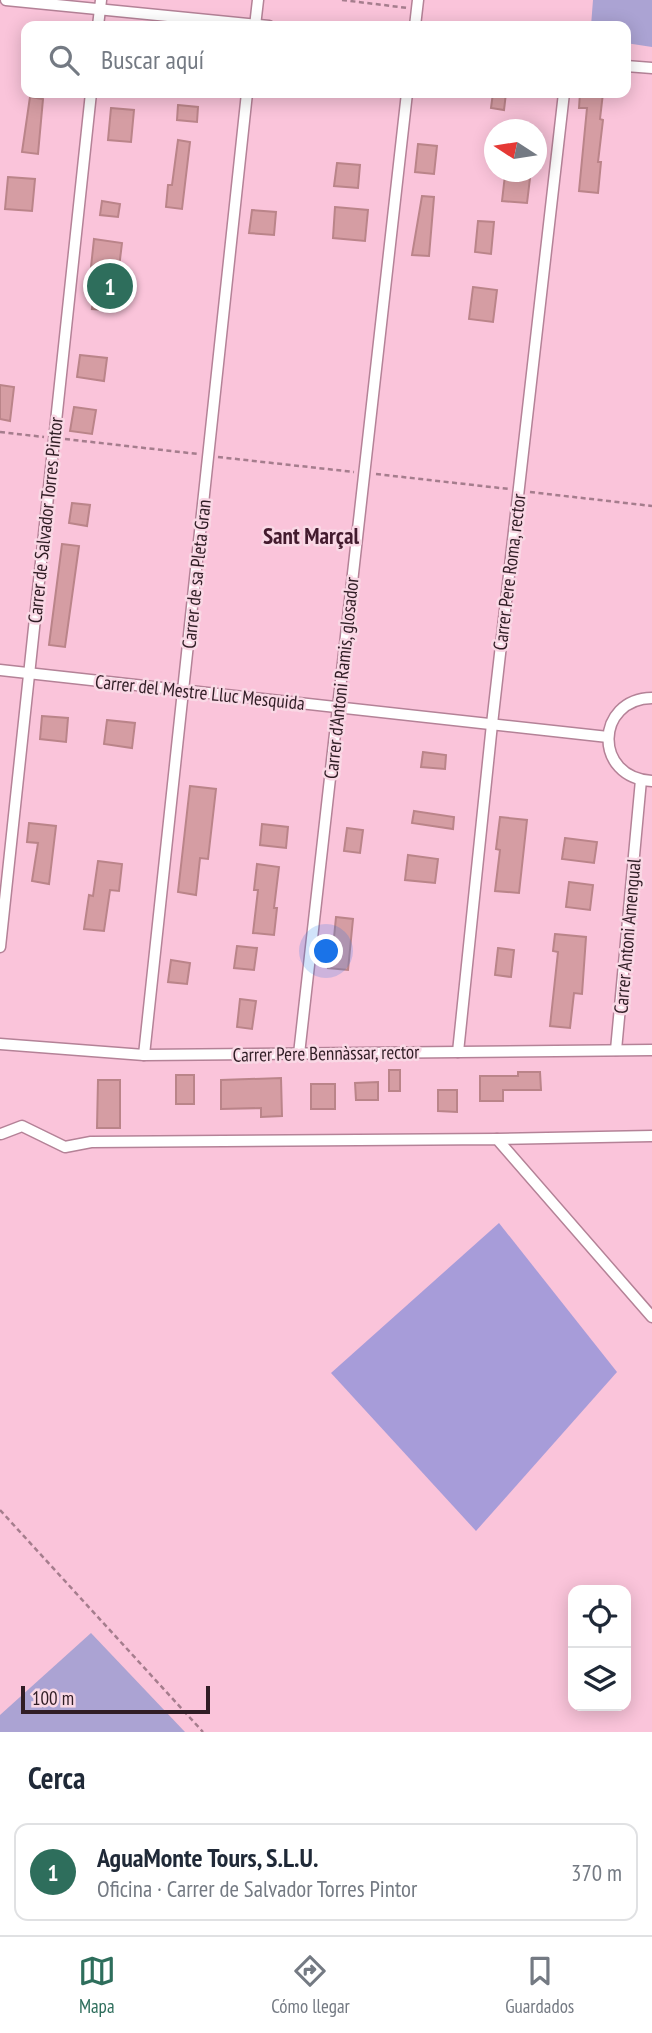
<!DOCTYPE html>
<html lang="es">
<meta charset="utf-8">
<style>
:root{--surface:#fff;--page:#f2f2f3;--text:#1f2937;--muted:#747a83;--line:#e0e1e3;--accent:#2e6e5c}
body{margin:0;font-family:"PT Sans Narrow",sans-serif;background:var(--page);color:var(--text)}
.controls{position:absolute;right:21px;bottom:21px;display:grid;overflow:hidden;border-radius:14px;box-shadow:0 4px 18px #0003}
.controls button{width:63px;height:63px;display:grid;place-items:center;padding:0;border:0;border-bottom:2px solid var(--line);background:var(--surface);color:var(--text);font:35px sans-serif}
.compass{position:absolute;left:484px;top:119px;width:63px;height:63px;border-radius:50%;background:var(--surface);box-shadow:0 4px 18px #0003;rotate:282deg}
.scale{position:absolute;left:21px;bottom:18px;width:189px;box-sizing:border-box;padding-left:7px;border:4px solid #301d25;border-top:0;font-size:19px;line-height:24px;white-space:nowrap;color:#301d25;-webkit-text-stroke:5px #f9d8e5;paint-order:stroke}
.you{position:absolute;left:327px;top:952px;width:24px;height:24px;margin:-18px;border:5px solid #fff;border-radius:50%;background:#1a73e8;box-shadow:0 0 0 10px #1a73e833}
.badge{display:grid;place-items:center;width:46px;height:46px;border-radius:50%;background:var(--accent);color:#fff;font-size:23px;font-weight:700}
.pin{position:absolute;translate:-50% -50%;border:4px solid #fff;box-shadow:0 2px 7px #0006}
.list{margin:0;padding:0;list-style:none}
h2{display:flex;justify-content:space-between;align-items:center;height:91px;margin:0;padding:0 28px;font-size:30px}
h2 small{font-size:23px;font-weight:400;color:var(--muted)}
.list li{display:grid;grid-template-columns:46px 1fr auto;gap:21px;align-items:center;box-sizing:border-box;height:98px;margin:0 14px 14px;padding:0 14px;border:2px solid var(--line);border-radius:14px}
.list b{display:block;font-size:26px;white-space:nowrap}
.list p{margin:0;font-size:23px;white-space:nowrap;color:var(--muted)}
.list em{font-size:23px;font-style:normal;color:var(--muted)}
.icon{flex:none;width:38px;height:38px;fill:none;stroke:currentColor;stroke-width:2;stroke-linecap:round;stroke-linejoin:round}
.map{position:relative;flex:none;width:652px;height:1732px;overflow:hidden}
.search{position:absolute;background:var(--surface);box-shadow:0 4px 18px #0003;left:21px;right:21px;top:21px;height:77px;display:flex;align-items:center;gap:18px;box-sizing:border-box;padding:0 24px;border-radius:14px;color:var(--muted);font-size:26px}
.sheet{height:203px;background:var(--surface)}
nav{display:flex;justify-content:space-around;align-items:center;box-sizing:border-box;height:98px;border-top:2px solid var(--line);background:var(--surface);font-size:19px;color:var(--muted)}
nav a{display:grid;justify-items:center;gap:4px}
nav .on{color:var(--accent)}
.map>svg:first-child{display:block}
.green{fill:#aba3d3}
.forest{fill:#a79cd9}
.building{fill:#d59da3;stroke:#ba8489;stroke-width:2}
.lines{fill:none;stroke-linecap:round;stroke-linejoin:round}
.street-casing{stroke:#b48297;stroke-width:13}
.path{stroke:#a57d8d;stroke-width:2.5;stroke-dasharray:5 3.5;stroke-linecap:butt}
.street{stroke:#fff;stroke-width:10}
.labels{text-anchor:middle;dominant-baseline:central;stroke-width:5;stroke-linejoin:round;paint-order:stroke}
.street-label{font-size:19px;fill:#301d25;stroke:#f9d8e5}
.quarter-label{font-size:23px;font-weight:bold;fill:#431b2e;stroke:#f9d8e5}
</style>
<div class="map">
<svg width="652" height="1732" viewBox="0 0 652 1732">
<rect width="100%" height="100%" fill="#fac4da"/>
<g class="green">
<polygon points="593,0 652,0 652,47 626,43 626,26 591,26"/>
<polygon points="91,1633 185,1732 0,1732 0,1715"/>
</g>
<polygon class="forest" points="499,1223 617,1372 476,1531 331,1373"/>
<g class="building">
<polygon points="493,93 506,93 504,110 491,108"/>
<polygon points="580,93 603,93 600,119 603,120 598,162 601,162 598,193 579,191 587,108 579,108"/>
<polygon points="30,97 43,99 38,154 22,152"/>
<polygon points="178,105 198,107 197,122 177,120"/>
<polygon points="111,108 134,110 131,142 108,140"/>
<polygon points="178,140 190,142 182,209 166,207 168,185 172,185"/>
<polygon points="418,144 437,146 434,174 415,172"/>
<polygon points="337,163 360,165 358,188 334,186"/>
<polygon points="505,175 530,178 527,203 502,201"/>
<polygon points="8,177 35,179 32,211 5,209"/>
<polygon points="422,196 434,197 429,256 412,255"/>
<polygon points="102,201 120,204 118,217 100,215"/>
<polygon points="335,207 368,210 365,241 333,238"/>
<polygon points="252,210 276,212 274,235 249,233"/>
<polygon points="478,221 494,222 491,254 475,252"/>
<polygon points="94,239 122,243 117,284 126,285 125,297 106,295 105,310 92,309 96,268 91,267"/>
<polygon points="473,287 497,290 493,322 469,319"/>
<polygon points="80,355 107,358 104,381 77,377"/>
<polygon points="0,385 14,387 10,421 0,419"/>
<polygon points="74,407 96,410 92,434 70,431"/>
<polygon points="72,503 90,505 87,526 69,523"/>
<polygon points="62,544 79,546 65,647 49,645"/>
<polygon points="42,716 68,718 66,742 40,739"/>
<polygon points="107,720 135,723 132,748 104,744"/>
<polygon points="423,752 446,755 445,769 421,767"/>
<polygon points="190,786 216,789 208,859 200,858 196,895 178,892"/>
<polygon points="414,811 454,817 453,829 412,823"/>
<polygon points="500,817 527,820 519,893 495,891 500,850 496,849"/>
<polygon points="29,823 56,826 49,884 32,881 38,843 27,842"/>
<polygon points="262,824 288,827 286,848 260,845"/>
<polygon points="347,828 363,830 360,853 344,851"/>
<polygon points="565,838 597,842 594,863 562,859"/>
<polygon points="408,855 438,859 435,883 405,880"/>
<polygon points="98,861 122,864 119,891 110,890 104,931 84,929 89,895 93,896"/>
<polygon points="257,864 279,867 274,908 277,908 274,935 253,933 258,890 254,890"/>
<polygon points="569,882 593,885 590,910 566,907"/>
<polygon points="336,917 353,919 348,970 328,968 330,948 333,948"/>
<polygon points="555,934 586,937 582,994 574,993 570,1028 550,1026 558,952 553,951"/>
<polygon points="237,946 257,948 254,970 234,968"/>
<polygon points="498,948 514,950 511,977 495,975"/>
<polygon points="171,960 190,963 187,984 168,982"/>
<polygon points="240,999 256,1001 252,1029 237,1027"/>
<rect x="389" y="1070" width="11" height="21"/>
<polygon points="518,1072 540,1072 541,1090 503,1090 503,1101 480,1101 480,1076 518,1076"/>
<rect x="176" y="1075" width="18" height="29"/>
<polygon points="281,1078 282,1116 261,1117 261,1108 221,1109 221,1080"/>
<polygon points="98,1080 120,1080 120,1128 97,1128"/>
<polygon points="378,1082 378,1100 356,1100 355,1083"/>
<rect x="311" y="1084" width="24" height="25"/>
<polygon points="438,1090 457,1090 457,1112 438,1111"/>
</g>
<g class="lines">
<defs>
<g id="street">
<polyline points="6,0 269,26"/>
<polyline points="98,26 101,0"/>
<polyline points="255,26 258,0"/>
<polyline points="415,26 418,0"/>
<polyline points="626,66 652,68"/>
<polyline points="0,670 608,737"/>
<path d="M652 698C595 699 593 778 652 781"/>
<polyline points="0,947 91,93"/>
<polyline points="0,1044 144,1055 652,1050"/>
<polyline points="616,1050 641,780"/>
<polyline points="458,1052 492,724 564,93"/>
<polyline points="299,1054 407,93"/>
<polyline points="144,1055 247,93"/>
<polyline points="1,1134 22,1126 65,1147 91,1142 497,1139 652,1317"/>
<polyline points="497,1139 652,1136"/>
</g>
</defs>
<use href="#street" class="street-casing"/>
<g class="path">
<polyline points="342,0 408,8"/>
<polyline points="0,432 44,437"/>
<polyline points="65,439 198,454"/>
<polyline points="218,457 354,472"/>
<polyline points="376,474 509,489"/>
<polyline points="530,492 652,506"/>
<polyline points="0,1510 203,1732"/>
</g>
<use href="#street" class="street"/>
</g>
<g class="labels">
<g class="street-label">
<text transform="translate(45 520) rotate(-84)">Carrer de Salvador Torres Pintor</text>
<text transform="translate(509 572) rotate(-83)">Carrer Pere Roma, rector</text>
<text transform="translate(196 574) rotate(-84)">Carrer de sa Pleta Gran</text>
<text transform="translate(341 678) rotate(-84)">Carrer d'Antoni Ramis, glosador</text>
<text transform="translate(200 692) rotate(6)">Carrer del Mestre Lluc Mesquida</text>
<text transform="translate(627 936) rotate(-85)">Carrer Antoni Amengual</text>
<text transform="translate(326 1053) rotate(-1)">Carrer Pere Bennàssar, rector</text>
</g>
<g class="quarter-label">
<text x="311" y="535">Sant Marçal</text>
</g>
</g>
</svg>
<div class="controls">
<button><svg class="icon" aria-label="locate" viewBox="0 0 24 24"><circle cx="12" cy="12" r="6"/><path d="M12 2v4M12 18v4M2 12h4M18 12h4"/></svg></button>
<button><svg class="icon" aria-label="layers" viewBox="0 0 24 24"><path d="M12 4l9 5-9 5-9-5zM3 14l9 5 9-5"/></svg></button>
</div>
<svg class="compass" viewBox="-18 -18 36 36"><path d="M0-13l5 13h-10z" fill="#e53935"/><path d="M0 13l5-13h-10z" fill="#747a83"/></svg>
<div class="scale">100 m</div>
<div class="you"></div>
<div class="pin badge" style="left:110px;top:286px">1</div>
<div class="search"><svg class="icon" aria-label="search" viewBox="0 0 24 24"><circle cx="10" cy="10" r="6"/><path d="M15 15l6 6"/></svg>Buscar aquí</div>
</div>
<section class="sheet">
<h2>Cerca<small></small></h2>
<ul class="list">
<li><span class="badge">1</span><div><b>AguaMonte Tours, S.L.U.</b><p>Oficina · Carrer de Salvador Torres Pintor</p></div><em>370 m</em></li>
</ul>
</section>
<nav>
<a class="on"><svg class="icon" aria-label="map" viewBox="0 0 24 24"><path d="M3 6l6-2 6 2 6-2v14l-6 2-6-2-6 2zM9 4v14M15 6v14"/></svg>Mapa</a>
<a><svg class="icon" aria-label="directions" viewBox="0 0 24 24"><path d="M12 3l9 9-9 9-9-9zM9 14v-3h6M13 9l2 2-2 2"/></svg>Cómo llegar</a>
<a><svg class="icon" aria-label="saved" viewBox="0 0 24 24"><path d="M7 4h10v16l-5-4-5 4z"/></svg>Guardados</a>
</nav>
